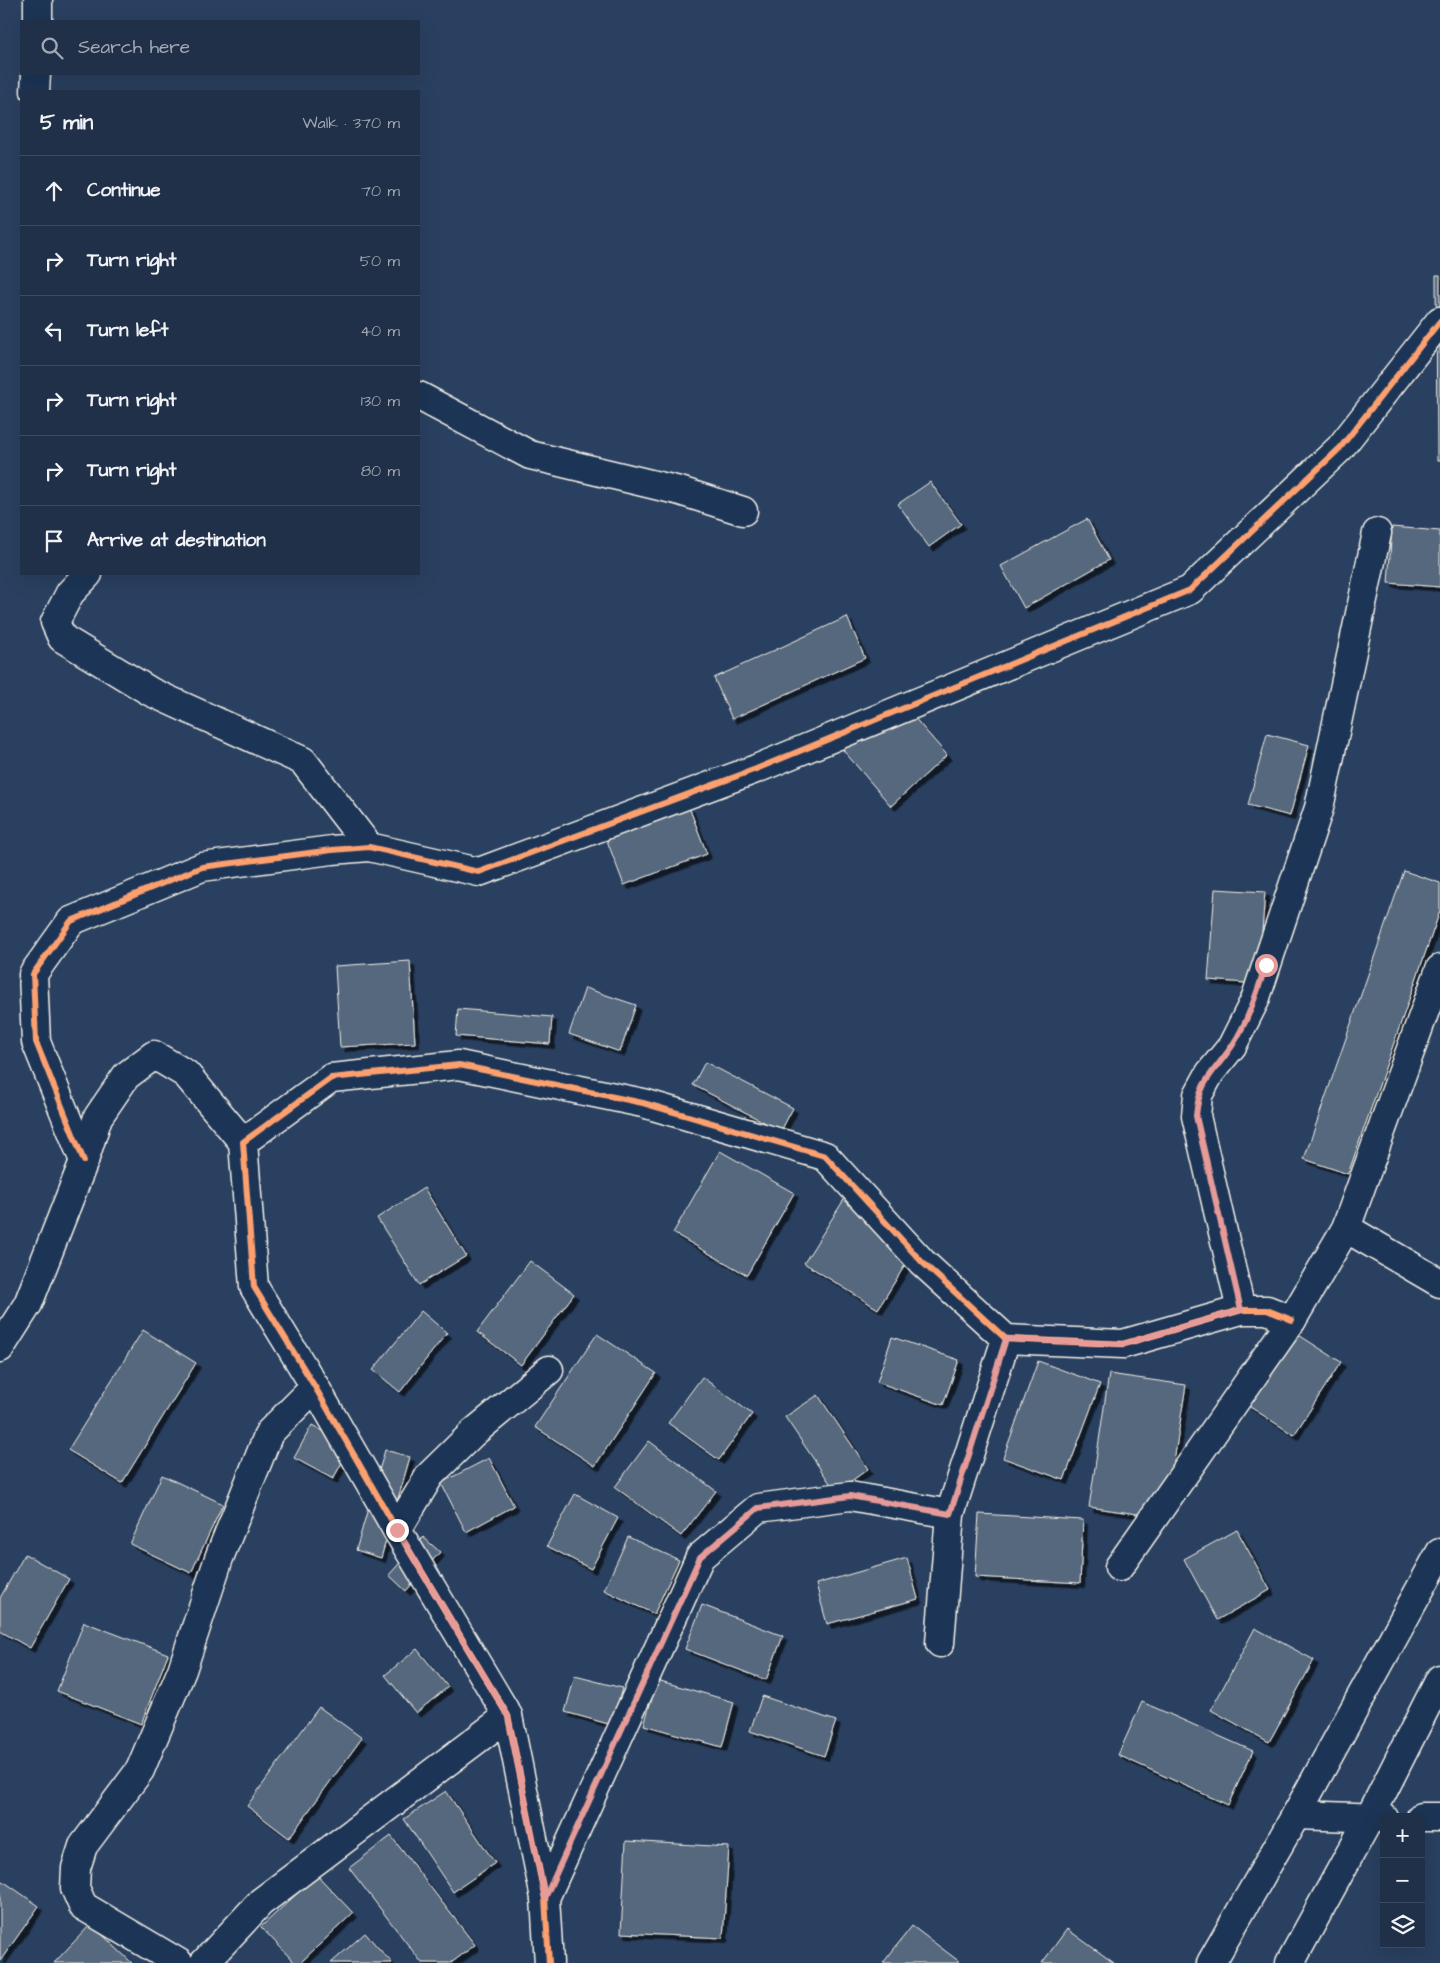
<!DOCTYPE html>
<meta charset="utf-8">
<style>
:root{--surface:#203048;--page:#2d3c52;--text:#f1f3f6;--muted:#a2a9b4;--line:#3d4b60}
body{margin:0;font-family:"Architects Daughter",sans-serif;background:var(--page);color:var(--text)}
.controls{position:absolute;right:15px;bottom:15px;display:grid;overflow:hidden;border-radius:0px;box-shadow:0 5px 20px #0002}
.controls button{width:45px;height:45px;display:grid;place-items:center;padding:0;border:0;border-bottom:1px solid var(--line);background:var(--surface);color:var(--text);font:25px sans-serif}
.stop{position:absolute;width:15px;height:15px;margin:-11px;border:4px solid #e69b98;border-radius:50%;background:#fff}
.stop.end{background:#e69b98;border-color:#fff;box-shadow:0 1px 5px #0008}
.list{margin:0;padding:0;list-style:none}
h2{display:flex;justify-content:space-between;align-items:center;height:65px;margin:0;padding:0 20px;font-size:21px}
h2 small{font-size:16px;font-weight:400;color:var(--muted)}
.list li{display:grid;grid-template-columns:32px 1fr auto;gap:15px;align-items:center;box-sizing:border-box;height:70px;padding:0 20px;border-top:1px solid var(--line)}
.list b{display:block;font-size:19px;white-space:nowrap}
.list em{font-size:16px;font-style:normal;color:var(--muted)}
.icon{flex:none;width:28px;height:28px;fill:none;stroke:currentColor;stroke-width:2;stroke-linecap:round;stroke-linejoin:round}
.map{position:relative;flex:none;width:1440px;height:1963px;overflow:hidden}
.search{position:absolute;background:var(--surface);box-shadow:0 5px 20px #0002;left:20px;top:20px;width:400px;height:55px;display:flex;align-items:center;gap:12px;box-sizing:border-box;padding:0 18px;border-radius:0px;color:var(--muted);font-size:19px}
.panel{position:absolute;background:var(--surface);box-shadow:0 5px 20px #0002;left:20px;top:90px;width:400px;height:485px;border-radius:0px}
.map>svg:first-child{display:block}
.building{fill:#56677d;stroke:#f4f1e8;filter:url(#shadow)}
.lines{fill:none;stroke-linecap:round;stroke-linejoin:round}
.street-casing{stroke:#f4f1e8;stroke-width:31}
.secondary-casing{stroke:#f4f1e8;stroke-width:31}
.street{stroke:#1d3557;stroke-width:28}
.secondary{stroke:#1d3557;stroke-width:28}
.cycleway-casing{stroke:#1d3557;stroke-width:9}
.cycleway{stroke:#fca06f;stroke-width:6}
.route{stroke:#e69b98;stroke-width:6}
</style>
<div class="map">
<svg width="1440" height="1963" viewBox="0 0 1440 1963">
<defs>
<filter id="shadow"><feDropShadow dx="4.5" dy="4.5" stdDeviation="0" flood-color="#0009"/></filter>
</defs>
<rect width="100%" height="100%" fill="#2a4060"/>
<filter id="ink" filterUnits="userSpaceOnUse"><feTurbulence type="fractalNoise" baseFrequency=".02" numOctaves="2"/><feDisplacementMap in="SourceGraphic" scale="10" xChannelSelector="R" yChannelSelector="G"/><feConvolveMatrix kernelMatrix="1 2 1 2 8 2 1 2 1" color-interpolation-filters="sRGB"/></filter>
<g filter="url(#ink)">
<g class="building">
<polygon points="1436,275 1440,275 1440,461 1437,461"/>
<polygon points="930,482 961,524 929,547 898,504"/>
<polygon points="1087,519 1109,560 1024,608 1001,566"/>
<polygon points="1392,527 1440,531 1440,587 1388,583"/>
<polygon points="847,617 865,658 732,719 714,678"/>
<polygon points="899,700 947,755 891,806 843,750"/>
<polygon points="1267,734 1309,745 1290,816 1248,805"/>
<polygon points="689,807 707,854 624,885 606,838"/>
<polygon points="1404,871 1440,883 1440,911 1348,1174 1304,1159"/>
<polygon points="1215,889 1265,892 1258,984 1208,980"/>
<polygon points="410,961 415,1043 340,1047 335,966"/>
<polygon points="585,988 636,1005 620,1052 569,1034"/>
<polygon points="458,1009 552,1017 550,1044 456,1036"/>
<polygon points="705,1062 793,1108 781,1131 693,1085"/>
<polygon points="720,1151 794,1193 747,1275 673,1233"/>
<polygon points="424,1188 466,1256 419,1285 377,1218"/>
<polygon points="845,1198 918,1244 878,1309 804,1263"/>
<polygon points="530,1261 574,1294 521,1365 477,1332"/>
<polygon points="421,1311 447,1333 400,1392 373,1370"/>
<polygon points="143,1330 196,1363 122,1483 68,1450"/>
<polygon points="1294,1332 1341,1362 1294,1435 1247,1405"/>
<polygon points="597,1334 656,1373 595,1466 535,1427"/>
<polygon points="892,1337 959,1360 943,1405 877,1382"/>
<polygon points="1038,1361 1100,1384 1064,1480 1003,1458"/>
<polygon points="1109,1374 1186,1385 1165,1518 1089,1507"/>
<polygon points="702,1377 752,1414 719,1460 668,1423"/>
<polygon points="818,1395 868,1469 836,1492 785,1417"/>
<polygon points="312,1425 351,1446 333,1479 294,1458"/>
<polygon points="649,1441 716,1491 681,1536 615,1487"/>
<polygon points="385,1450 410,1457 381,1558 356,1550"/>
<polygon points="489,1458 514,1506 466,1532 441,1483"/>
<polygon points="162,1475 223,1504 191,1573 130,1544"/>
<polygon points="575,1494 618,1518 591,1569 547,1546"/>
<polygon points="979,1514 1083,1520 1080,1583 975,1577"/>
<polygon points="1237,1530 1270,1590 1217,1620 1184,1559"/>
<polygon points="423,1537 440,1552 406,1591 389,1575"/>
<polygon points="628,1537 679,1560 654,1614 604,1590"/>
<polygon points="25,1554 69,1579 30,1648 0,1631 0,1598"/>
<polygon points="907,1558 918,1599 827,1624 816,1584"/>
<polygon points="702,1605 783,1636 766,1680 685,1649"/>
<polygon points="84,1622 168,1654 141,1724 57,1691"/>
<polygon points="1255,1628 1314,1660 1269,1742 1211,1710"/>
<polygon points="417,1649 448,1687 416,1713 385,1675"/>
<polygon points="575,1676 622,1688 612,1725 565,1712"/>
<polygon points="657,1680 734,1702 722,1747 644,1725"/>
<polygon points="762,1696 836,1721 824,1756 750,1731"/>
<polygon points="1142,1702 1253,1751 1228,1805 1118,1755"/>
<polygon points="319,1707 362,1738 289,1838 247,1806"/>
<polygon points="446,1791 495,1863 453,1892 404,1819"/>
<polygon points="391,1836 475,1945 451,1963 422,1963 349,1868"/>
<polygon points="626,1841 729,1847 723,1938 621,1933"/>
<polygon points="317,1875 353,1913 300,1963 295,1963 261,1927"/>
<polygon points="0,1879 39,1906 0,1961"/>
<polygon points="91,1924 132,1963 54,1963"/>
<polygon points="912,1926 960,1962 959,1963 883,1963"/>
<polygon points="1067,1929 1114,1963 1042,1963"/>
<polygon points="365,1933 392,1963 331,1963"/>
</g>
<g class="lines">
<defs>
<g id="street">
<polyline points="38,21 38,0"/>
<polyline points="35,91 36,74"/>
<polyline points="419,396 530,455 680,491 743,511"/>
<polyline points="88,574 70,593 55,622 62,638 151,692 303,761 369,847"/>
<polyline points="84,1161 36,1042 33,974 71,921 202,867 332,850 369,847 479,872 756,769 1190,590 1340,448 1440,321"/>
<polyline points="1346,1228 1440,1283"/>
<polyline points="1241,1310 1196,1116 1198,1095 1210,1073 1232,1046 1255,1000 1319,808 1377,533"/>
<polyline points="0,1348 28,1304 84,1161 98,1117 126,1076 154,1055 186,1074 243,1142"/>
<polyline points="397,1530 430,1475 473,1433 549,1370"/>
<polyline points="1119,1567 1292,1320 1346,1228 1440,969"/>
<polyline points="940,1643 950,1514 1006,1339"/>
<polyline points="1296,1815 1384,1818"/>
<polyline points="1421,1817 1440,1817"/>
<polyline points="545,1898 700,1557 758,1508 850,1496 950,1514"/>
<polyline points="179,1963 83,1906 75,1888 76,1868 83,1846 140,1770 182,1670 219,1558 269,1433 315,1387"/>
<polyline points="204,1963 261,1902 508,1716"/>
<polyline points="549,1963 545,1898 508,1716 397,1530 315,1387 254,1287 243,1142 331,1078 459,1065 643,1103 825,1156 922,1262 1006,1339 1123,1344 1241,1310 1267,1310 1292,1320"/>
</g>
<g id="secondary">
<polyline points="1211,1963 1296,1815 1440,1553"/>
<polyline points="1290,1963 1369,1819 1440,1679"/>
</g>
</defs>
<use href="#street" class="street-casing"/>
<use href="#secondary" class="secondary-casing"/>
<use href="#street" class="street"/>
<use href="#secondary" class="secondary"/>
<defs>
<g id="cycleway">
<polyline points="84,1161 36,1042 33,974 71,921 202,867 332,850 369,847 479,872 756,769 1190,590 1340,448 1440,321"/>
<polyline points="549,1963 545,1898 508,1716 397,1530 315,1387 254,1287 243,1142 331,1078 459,1065 643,1103 825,1156 922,1262 1006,1339 1123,1344 1241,1310 1267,1310 1292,1320"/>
</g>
</defs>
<use href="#cycleway" class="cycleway-casing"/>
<use href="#cycleway" class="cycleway"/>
</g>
</g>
<g class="lines" filter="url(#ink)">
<path class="route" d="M397 1530 508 1716 545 1898 700 1557 758 1508 850 1496 950 1514 1006 1339 1124 1344 1241 1310 1196 1116C1199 1080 1213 1074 1232 1046 1248 1022 1257 992 1266 965"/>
</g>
</svg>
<div class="controls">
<button>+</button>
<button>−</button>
<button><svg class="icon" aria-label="layers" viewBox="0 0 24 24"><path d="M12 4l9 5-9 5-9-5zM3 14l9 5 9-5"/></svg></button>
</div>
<div class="stop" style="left:1266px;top:965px"></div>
<div class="stop end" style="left:397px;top:1530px"></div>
<div class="search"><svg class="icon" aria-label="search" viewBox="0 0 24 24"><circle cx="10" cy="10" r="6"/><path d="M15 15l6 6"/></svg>Search here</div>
<section class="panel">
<h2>5 min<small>Walk · 370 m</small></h2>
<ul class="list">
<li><svg class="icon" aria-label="ahead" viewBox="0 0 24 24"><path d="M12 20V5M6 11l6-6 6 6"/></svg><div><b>Continue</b></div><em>70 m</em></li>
<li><svg class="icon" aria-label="right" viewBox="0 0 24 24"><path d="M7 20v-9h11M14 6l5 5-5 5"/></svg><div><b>Turn right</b></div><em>50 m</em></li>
<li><svg class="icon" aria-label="left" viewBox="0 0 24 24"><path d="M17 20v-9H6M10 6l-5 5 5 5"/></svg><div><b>Turn left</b></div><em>40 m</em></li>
<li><svg class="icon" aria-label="right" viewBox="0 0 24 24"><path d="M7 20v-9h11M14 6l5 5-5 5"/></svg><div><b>Turn right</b></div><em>130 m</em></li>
<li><svg class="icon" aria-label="right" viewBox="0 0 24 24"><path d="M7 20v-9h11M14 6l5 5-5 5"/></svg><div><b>Turn right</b></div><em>80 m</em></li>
<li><svg class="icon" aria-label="arrive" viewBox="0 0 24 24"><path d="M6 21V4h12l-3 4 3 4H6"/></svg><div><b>Arrive at destination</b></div></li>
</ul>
</section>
</div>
